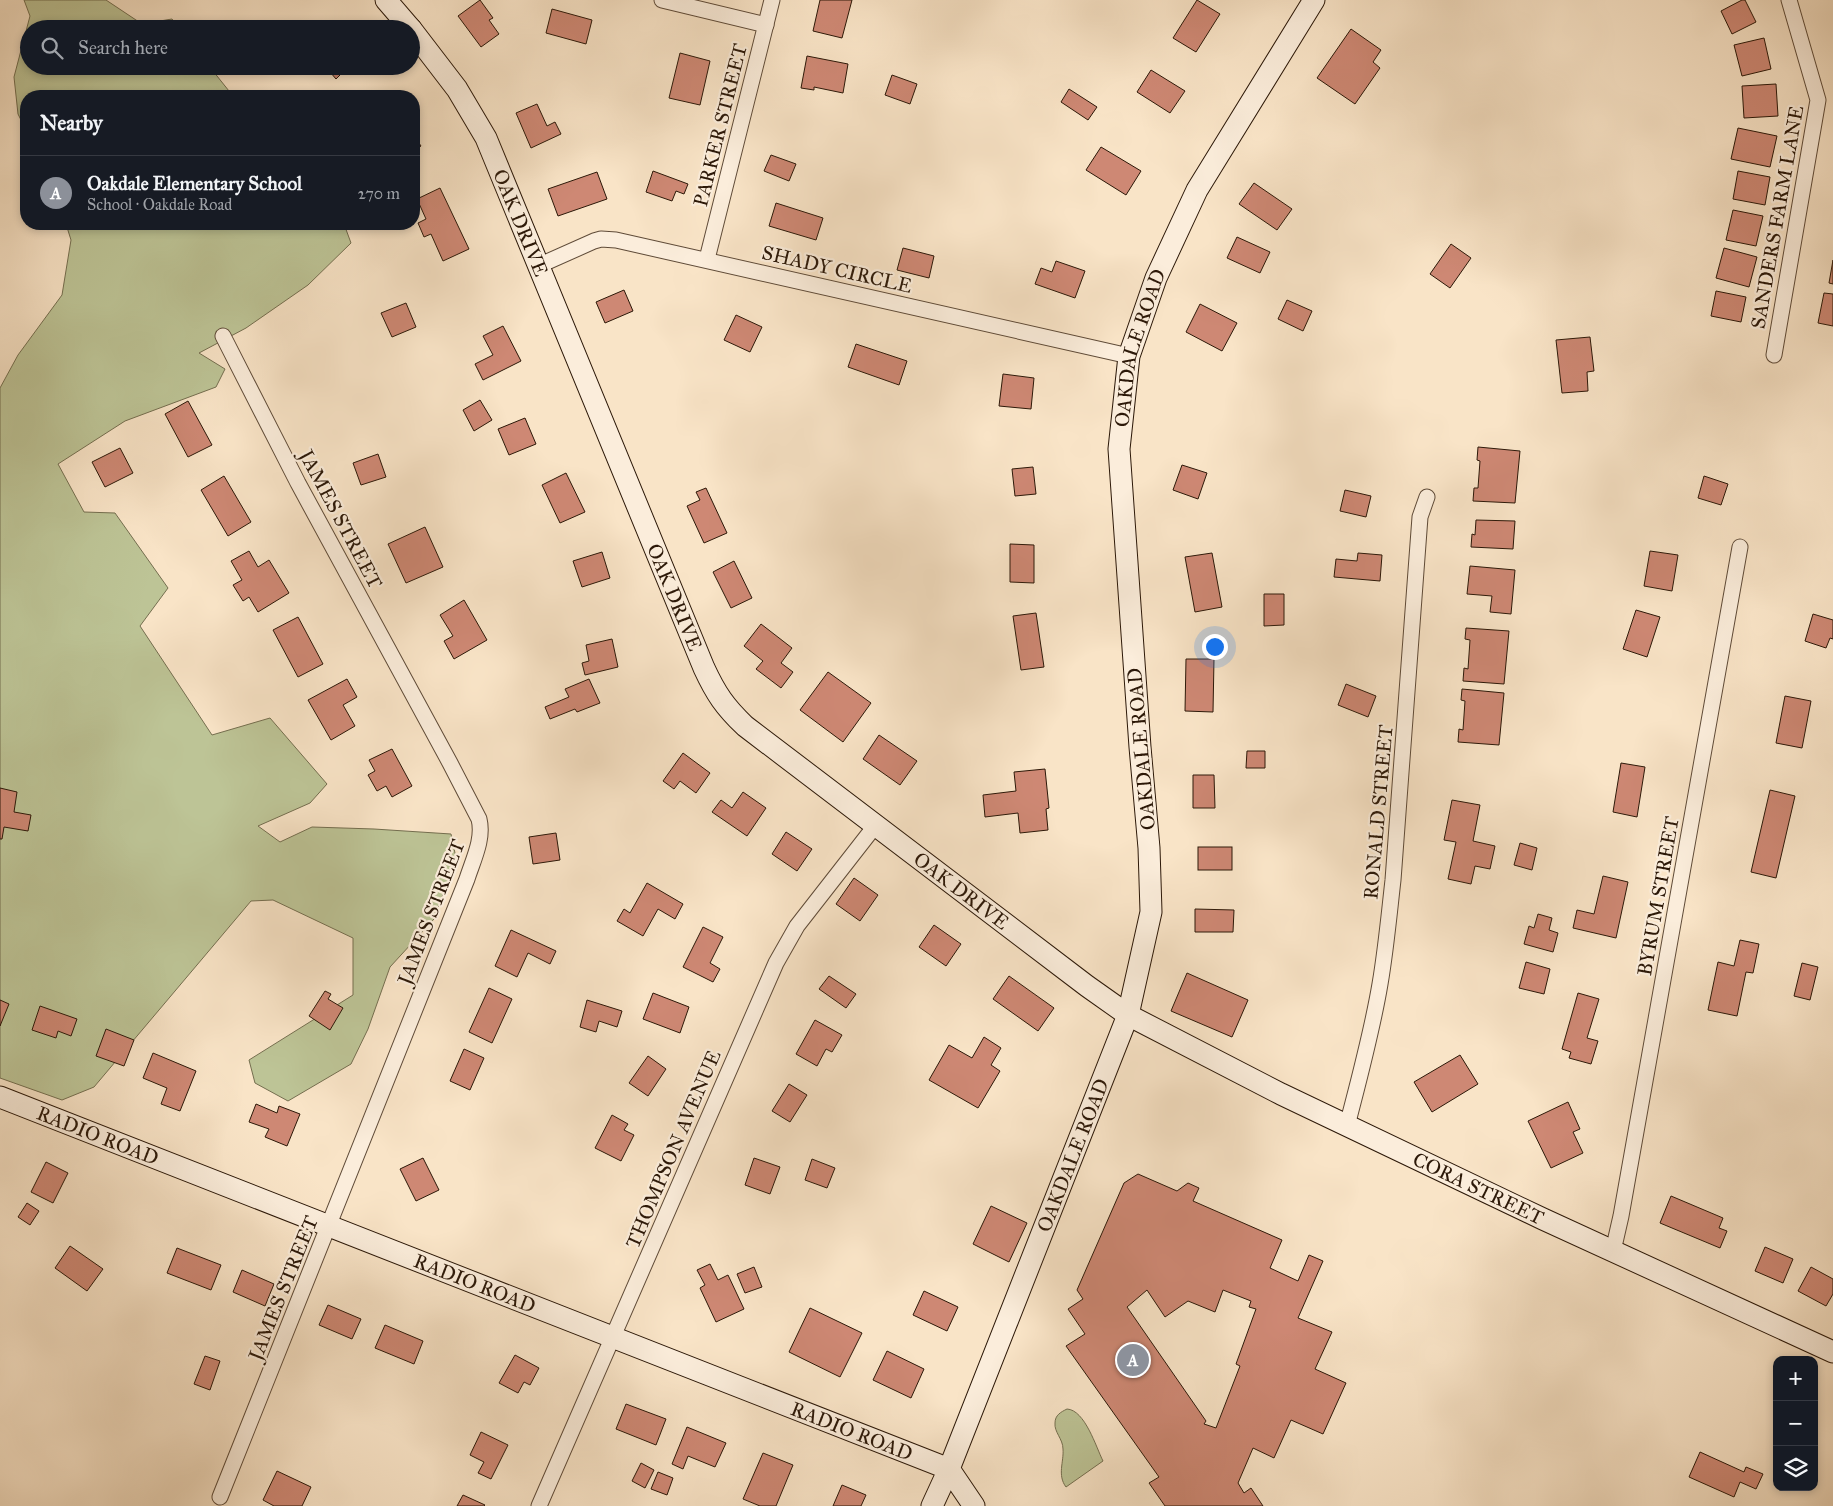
<!DOCTYPE html>
<meta charset="utf-8">
<style>
:root{--surface:#171b24;--page:#242831;--text:#f1f3f6;--muted:#9ea1a6;--line:#363941;--accent:#8c9099}
body{margin:0;font-family:"IM FELL Great Primer",serif;background:var(--page);color:var(--text)}
.controls{position:absolute;right:15px;bottom:15px;display:grid;overflow:hidden;border-radius:10px;box-shadow:0 2px 8px #0003}
.controls button{width:45px;height:45px;display:grid;place-items:center;padding:0;border:0;border-bottom:1px solid var(--line);background:var(--surface);color:var(--text);font:25px sans-serif}
.you{position:absolute;left:1214px;top:646px;width:18px;height:18px;margin:-12px;border:4px solid #fff;border-radius:50%;background:#1a73e8;box-shadow:0 0 0 8px #1a73e833}
.badge{display:grid;place-items:center;width:32px;height:32px;border-radius:50%;background:var(--accent);color:#fff;font-size:16px;font-weight:700}
.pin{position:absolute;translate:-50% -50%;border:2px solid #fff;box-shadow:0 1px 5px #0006}
.list{margin:0;padding:0;list-style:none}
h2{display:flex;justify-content:space-between;align-items:center;height:65px;margin:0;padding:0 20px;font-size:21px}
h2 small{font-size:16px;font-weight:400;color:var(--muted)}
.list li{display:grid;grid-template-columns:32px 1fr auto;gap:15px;align-items:center;box-sizing:border-box;height:75px;padding:0 20px;border-top:1px solid var(--line)}
.list b{display:block;font-size:19px;white-space:nowrap}
.list p{margin:0;font-size:16px;white-space:nowrap;color:var(--muted)}
.list em{font-size:16px;font-style:normal;color:var(--muted)}
.icon{flex:none;width:28px;height:28px;fill:none;stroke:currentColor;stroke-width:2;stroke-linecap:round;stroke-linejoin:round}
.map{position:relative;flex:none;width:1833px;height:1506px;overflow:hidden}
.search{position:absolute;background:var(--surface);box-shadow:0 2px 8px #0003;left:20px;top:20px;width:400px;height:55px;display:flex;align-items:center;gap:12px;box-sizing:border-box;padding:0 18px;border-radius:28px;color:var(--muted);font-size:19px}
.panel{position:absolute;background:var(--surface);box-shadow:0 2px 8px #0003;left:20px;top:90px;width:400px;height:140px;border-radius:20px}
.map>svg:first-child{display:block}
.green{fill:#bdc496;stroke:#746e4f}
.building{fill:#ce8874;stroke:#2c1808;fill-rule:evenodd}
.lines{fill:none;stroke-linecap:round;stroke-linejoin:round}
.street-casing{stroke:#5f4b38;stroke-width:17}
.secondary-casing{stroke:#2c1808;stroke-width:23}
.street{stroke:#fbeddb;stroke-width:15}
.secondary{stroke:#fbeddb;stroke-width:21}
.labels{text-anchor:middle;dominant-baseline:central;stroke-width:4.5;stroke-linejoin:round;paint-order:stroke}
.street-label{font-size:20px;fill:#2c1808;stroke:#fbeddb}
</style>
<div class="map">
<svg width="1833" height="1506" viewBox="0 0 1833 1506">
<rect width="100%" height="100%" fill="#f9e4c7"/>
<filter id="stains"><feTurbulence type="fractalNoise" baseFrequency=".004" numOctaves="4"/><feColorMatrix values="0 0 0 0 .2 0 0 0 0 .09 0 0 0 0 .02 0 0 0 .5 -.17"/></filter>
<radialGradient id="worn" r=".72"><stop offset=".6" stop-color="#630" stop-opacity="0"/><stop offset="1" stop-color="#630" stop-opacity=".3"/></radialGradient>
<g class="green">
<polygon points="24,0 106,0 142,24 172,19 180,29 29,29 29,66 209,66 233,96 26,96 26,130 18,114 14,77 30,16"/>
<polygon points="66,224 344,224 351,243 308,285 246,328 199,353 225,369 216,387 125,421 58,464 84,512 115,513 168,588 140,626 212,735 270,718 327,784 310,803 258,826 280,842 312,827 374,829 451,834 456,858 434,919 390,967 368,1029 351,1064 288,1101 255,1083 249,1060 353,995 353,938 273,900 251,901 94,1087 62,1100 0,1078 0,388 18,355 62,295 71,240"/>
<path d="M1067 1409C1085 1410 1096 1447 1103 1461L1066 1487C1057 1475 1064 1462 1063 1449 1063 1439 1054 1432 1055 1423 1055 1415 1061 1412 1067 1409Z"/>
</g>
<g class="building">
<polygon points="480,0 493,18 489,20 499,34 481,47 458,16"/>
<polygon points="820,0 852,0 842,38 813,31"/>
<polygon points="1197,0 1220,14 1196,52 1173,38"/>
<polygon points="1742,0 1745,0 1756,22 1732,34 1721,11"/>
<polygon points="552,9 592,20 586,44 546,33"/>
<polygon points="1351,29 1381,50 1373,62 1380,68 1355,104 1317,78"/>
<polygon points="1764,38 1771,69 1742,76 1734,45"/>
<polygon points="680,53 710,61 700,105 669,98"/>
<polygon points="807,56 848,64 843,93 814,87 814,90 801,88"/>
<polygon points="325,66 349,66 336,79"/>
<polygon points="1151,70 1185,91 1170,113 1137,92"/>
<polygon points="892,75 917,84 910,104 885,95"/>
<polygon points="1776,84 1778,116 1744,118 1742,86"/>
<polygon points="1069,89 1097,107 1088,120 1061,102"/>
<polygon points="537,104 547,126 555,122 561,134 531,148 516,113"/>
<polygon points="1738,128 1777,136 1770,167 1731,159"/>
<polygon points="414,136 421,146 414,151"/>
<polygon points="1101,147 1141,171 1126,195 1086,170"/>
<polygon points="771,155 796,164 789,181 764,171"/>
<polygon points="653,171 688,184 684,194 676,191 672,201 646,192"/>
<polygon points="1738,171 1770,177 1765,205 1733,199"/>
<polygon points="597,172 607,199 558,216 548,189"/>
<polygon points="1254,183 1292,209 1277,230 1239,204"/>
<polygon points="440,188 469,249 443,261 431,234 424,237 418,223 426,219 417,199"/>
<polygon points="776,203 823,218 816,240 769,226"/>
<polygon points="1733,210 1763,216 1756,246 1726,240"/>
<polygon points="1237,237 1270,252 1260,273 1227,258"/>
<polygon points="1451,244 1471,258 1450,288 1430,274"/>
<polygon points="903,248 934,256 929,278 897,270"/>
<polygon points="1724,248 1757,257 1749,287 1716,278"/>
<polygon points="1833,260 1833,284 1829,283"/>
<polygon points="1056,261 1085,271 1075,298 1035,284 1041,268 1052,272"/>
<polygon points="624,290 633,311 605,323 596,302"/>
<polygon points="1716,291 1746,297 1741,322 1711,316"/>
<polygon points="1824,293 1833,294 1833,326 1818,323"/>
<polygon points="1287,300 1312,311 1303,331 1278,319"/>
<polygon points="406,303 416,327 392,337 381,313"/>
<polygon points="1200,304 1237,323 1222,351 1186,332"/>
<polygon points="736,315 762,327 750,352 724,340"/>
<polygon points="503,326 521,361 483,380 475,364 493,355 483,336"/>
<polygon points="1590,337 1594,371 1587,372 1588,391 1562,393 1556,340"/>
<polygon points="856,344 907,361 899,385 848,367"/>
<polygon points="1003,374 1034,378 1031,409 999,406"/>
<polygon points="480,400 492,420 474,431 463,410"/>
<polygon points="188,401 212,445 188,457 165,414"/>
<polygon points="525,418 536,444 509,455 498,429"/>
<polygon points="1478,447 1520,451 1515,503 1473,501 1474,488 1478,488 1480,461 1477,460"/>
<polygon points="120,448 133,473 105,487 92,462"/>
<polygon points="378,454 386,477 361,485 353,463"/>
<polygon points="1182,465 1207,473 1198,499 1173,490"/>
<polygon points="1033,467 1036,494 1015,496 1012,469"/>
<polygon points="566,473 585,512 560,523 542,485"/>
<polygon points="224,476 251,522 228,536 201,490"/>
<polygon points="1704,476 1728,484 1721,505 1698,498"/>
<polygon points="706,488 727,533 704,543 687,506 700,500 696,492"/>
<polygon points="1345,490 1371,496 1366,517 1340,511"/>
<polygon points="1476,520 1515,521 1513,549 1471,547 1472,534 1475,535"/>
<polygon points="425,527 443,567 406,583 388,544"/>
<polygon points="1010,544 1034,545 1034,583 1010,582"/>
<polygon points="249,551 258,567 269,560 289,593 258,612 249,597 243,601 233,585 242,580 231,561"/>
<polygon points="1650,551 1678,555 1672,591 1644,586"/>
<polygon points="602,552 610,578 582,587 573,561"/>
<polygon points="1212,553 1222,607 1195,612 1185,557"/>
<polygon points="1358,553 1382,555 1380,581 1334,577 1336,559 1357,561"/>
<polygon points="734,561 752,598 731,608 713,572"/>
<polygon points="1470,566 1515,570 1511,614 1490,612 1492,596 1467,594"/>
<polygon points="1264,594 1284,594 1284,625 1264,626"/>
<polygon points="464,600 487,640 454,659 444,641 453,636 440,615"/>
<polygon points="1636,610 1660,617 1647,657 1623,649"/>
<polygon points="1036,613 1044,667 1021,670 1013,616"/>
<polygon points="1813,614 1833,620 1833,639 1830,638 1826,648 1805,641"/>
<polygon points="298,617 323,664 298,677 273,630"/>
<polygon points="761,624 792,648 781,663 793,672 781,688 756,669 763,661 744,646"/>
<polygon points="1466,628 1509,631 1504,684 1463,681 1464,668 1468,669 1470,640 1465,639"/>
<polygon points="612,639 618,667 585,675 582,663 589,661 586,645"/>
<polygon points="1186,659 1214,659 1213,712 1185,711"/>
<polygon points="828,672 871,703 843,742 800,710"/>
<polygon points="347,679 357,697 343,705 355,726 331,740 308,700"/>
<polygon points="589,679 600,703 577,712 575,709 550,719 545,707 569,697 565,689"/>
<polygon points="1346,684 1376,696 1368,717 1338,705"/>
<polygon points="1462,689 1504,693 1499,745 1458,742 1459,729 1463,730 1465,701 1461,700"/>
<polygon points="1785,696 1811,701 1802,748 1776,743"/>
<polygon points="879,735 917,761 900,785 863,759"/>
<polygon points="392,749 412,786 392,797 386,786 377,791 368,775 375,771 369,760"/>
<polygon points="1247,751 1265,751 1265,768 1246,768"/>
<polygon points="683,753 710,773 696,793 680,781 674,789 663,781"/>
<polygon points="1621,763 1645,767 1637,817 1613,812"/>
<polygon points="1045,769 1049,808 1046,809 1048,830 1020,833 1018,813 985,817 983,795 1016,791 1014,772"/>
<polygon points="1193,775 1214,775 1215,808 1193,808"/>
<polygon points="0,788 17,792 14,812 31,815 28,831 4,827 2,839 0,839"/>
<polygon points="1770,790 1795,796 1776,878 1751,872"/>
<polygon points="743,792 766,808 747,836 712,812 721,800 732,808"/>
<polygon points="1452,800 1480,805 1473,841 1495,846 1490,869 1475,866 1471,884 1448,879 1456,842 1444,840"/>
<polygon points="786,832 812,849 797,871 772,854"/>
<polygon points="556,833 560,860 533,864 529,837"/>
<polygon points="1520,843 1537,848 1532,870 1514,865"/>
<rect x="1198" y="847" width="34" height="23"/>
<polygon points="1603,876 1628,882 1616,938 1573,928 1577,910 1594,914"/>
<polygon points="854,878 878,895 860,921 836,904"/>
<polygon points="647,883 683,904 675,919 658,909 643,936 617,921 624,909 630,913"/>
<polygon points="1195,909 1234,910 1233,932 1195,932"/>
<polygon points="1538,914 1552,918 1549,930 1558,933 1553,952 1524,944 1529,926 1534,928"/>
<polygon points="934,925 961,944 946,966 919,947"/>
<polygon points="703,927 723,937 710,963 720,969 713,982 683,967"/>
<polygon points="511,930 556,951 550,964 528,953 517,977 495,966"/>
<polygon points="1740,940 1759,944 1753,973 1746,972 1737,1016 1708,1010 1718,962 1734,966"/>
<polygon points="1526,962 1550,969 1544,994 1519,988"/>
<polygon points="1802,963 1818,967 1810,1000 1794,996"/>
<polygon points="1187,973 1248,1000 1232,1037 1171,1011"/>
<polygon points="829,976 856,994 846,1008 819,989"/>
<polygon points="1009,976 1054,1008 1038,1031 993,999"/>
<polygon points="489,988 512,999 492,1043 469,1032"/>
<polygon points="325,991 331,994 328,999 343,1008 330,1030 309,1016"/>
<polygon points="653,993 689,1007 680,1033 643,1019"/>
<polygon points="1578,993 1599,999 1587,1038 1598,1041 1591,1064 1569,1058 1571,1052 1562,1049"/>
<polygon points="0,1000 9,1004 0,1026"/>
<polygon points="587,1000 622,1011 617,1027 599,1021 596,1032 580,1027"/>
<polygon points="40,1006 77,1019 71,1036 58,1031 56,1038 32,1030"/>
<polygon points="815,1020 842,1035 832,1052 826,1049 817,1066 796,1054"/>
<polygon points="106,1029 134,1040 124,1066 96,1056"/>
<polygon points="984,1037 1001,1048 991,1065 1000,1071 978,1108 929,1080 949,1045 972,1058"/>
<polygon points="464,1049 484,1058 470,1090 450,1081"/>
<polygon points="153,1053 196,1071 180,1111 161,1104 167,1088 143,1078"/>
<polygon points="1460,1055 1478,1084 1432,1112 1414,1082"/>
<polygon points="648,1056 666,1069 648,1096 629,1083"/>
<polygon points="789,1084 807,1095 790,1122 772,1111"/>
<polygon points="1568,1102 1580,1129 1573,1132 1583,1153 1551,1168 1528,1121"/>
<polygon points="256,1104 277,1113 279,1106 300,1114 287,1146 265,1137 269,1129 249,1122"/>
<polygon points="612,1115 628,1124 624,1130 634,1135 621,1161 595,1148"/>
<polygon points="423,1158 439,1190 416,1201 400,1169"/>
<polygon points="754,1158 780,1167 770,1194 745,1185"/>
<polygon points="812,1159 835,1168 827,1188 805,1180"/>
<polygon points="46,1162 68,1173 53,1203 31,1192"/>
<path d="M1138 1174 1177 1191 1188 1183 1199 1188 1193 1201 1282 1240 1270 1268 1298 1281 1309 1255 1323 1261 1298 1318 1332 1332 1315 1369 1346 1383 1323 1434 1291 1420 1274 1458 1253 1448 1238 1483 1244 1493 1251 1488 1263 1506H1165L1149 1483 1159 1477 1066 1346 1085 1334 1068 1309 1083 1299 1077 1290 1124 1183ZM1147 1290 1165 1317 1188 1301 1215 1312 1223 1290 1251 1301 1249 1307 1256 1309 1236 1364 1240 1366 1216 1428 1204 1424 1206 1421 1127 1307Z"/>
<polygon points="1671,1196 1723,1218 1719,1228 1727,1231 1720,1248 1660,1223"/>
<polygon points="27,1203 39,1211 30,1225 18,1217"/>
<polygon points="991,1206 1027,1223 1009,1262 973,1244"/>
<polygon points="70,1246 103,1269 87,1291 55,1268"/>
<polygon points="1765,1247 1793,1259 1783,1283 1755,1271"/>
<polygon points="177,1248 221,1265 211,1290 167,1273"/>
<polygon points="710,1264 718,1280 728,1275 744,1309 716,1322 700,1288 705,1285 697,1270"/>
<polygon points="754,1267 762,1287 745,1293 737,1274"/>
<polygon points="1811,1267 1833,1279 1833,1294 1826,1306 1798,1291"/>
<polygon points="242,1270 274,1284 265,1306 233,1292"/>
<polygon points="924,1291 958,1307 947,1331 913,1315"/>
<polygon points="328,1305 361,1319 352,1339 319,1325"/>
<polygon points="810,1308 862,1333 840,1377 789,1352"/>
<polygon points="385,1325 423,1341 414,1364 375,1348"/>
<polygon points="887,1351 924,1369 911,1398 873,1380"/>
<polygon points="515,1355 539,1368 530,1385 524,1382 518,1393 499,1383"/>
<polygon points="205,1356 220,1361 210,1390 194,1384"/>
<polygon points="626,1404 666,1419 656,1445 616,1429"/>
<polygon points="687,1427 726,1443 715,1467 688,1456 683,1469 672,1464"/>
<polygon points="481,1432 508,1445 491,1479 478,1473 484,1462 470,1455"/>
<polygon points="1700,1452 1744,1472 1746,1467 1763,1474 1756,1489 1740,1482 1734,1497 1689,1477"/>
<polygon points="763,1453 793,1465 776,1506 760,1506 743,1499"/>
<polygon points="641,1463 654,1470 645,1488 632,1481"/>
<polygon points="277,1471 311,1487 302,1506 274,1506 263,1500"/>
<polygon points="658,1472 673,1478 667,1495 651,1489"/>
<polygon points="842,1485 866,1495 861,1506 833,1506"/>
<polygon points="463,1495 485,1505 484,1506 457,1506"/>
</g>
<g class="lines">
<defs>
<g id="street">
<polyline points="662,0 766,25"/>
<polyline points="707,259 772,0"/>
<polyline points="538,266 594,241 601,239 616,240 1129,356"/>
<polyline points="1774,355 1818,100 1789,0"/>
<path d="M1347 1126C1359 1079 1372 1032 1380 984 1386 949 1389 915 1393 880L1420 517 1427 497"/>
<polyline points="1613,1251 1621,1216 1740,547"/>
<path d="M220 1497 467 879C473 860 484 839 479 819L450 763 298 483 223 336"/>
<polyline points="539,1506 776,963 797,926 875,826"/>
</g>
<g id="secondary">
<polyline points="386,0 411,29"/>
<path id="s1" d="M411 29 457 89 486 138 704 668C716 694 725 707 745 726L1087 986 1128 1015 1281 1094 1543 1219 1833 1352"/>
<path id="s2" d="M0 1097 949 1469 974 1506"/>
<path id="s3" d="M932 1506 949 1469 1128 1015 1151 912 1149 848 1140 747 1119 449 1129 356 1156 278 1197 190 1314 0"/>
</g>
</defs>
<use href="#street" class="street-casing"/>
<use href="#secondary" class="secondary-casing"/>
<use href="#street" class="street"/>
<use href="#secondary" class="secondary"/>
</g>
<g class="labels">
<g class="street-label">
<text transform="translate(720 125) rotate(-76)">PARKER STREET</text>
<text transform="translate(1777 217) rotate(-80)">SANDERS FARM LANE</text>
<text stroke="none"><textPath href="#s1" startOffset="224">OAK DRIVE</textPath></text>
<text transform="translate(837 269) rotate(13)">SHADY CIRCLE</text>
<text stroke="none"><textPath href="#s3" startOffset="1202">OAKDALE ROAD</textPath></text>
<text transform="translate(341 519) rotate(62)">JAMES STREET</text>
<text stroke="none"><textPath href="#s1" startOffset="629">OAK DRIVE</textPath></text>
<text transform="translate(1141 749) rotate(-95)">OAKDALE ROAD</text>
<text transform="translate(1378 812) rotate(-85)">RONALD STREET</text>
<text stroke="none"><textPath href="#s1" startOffset="1049">OAK DRIVE</textPath></text>
<text transform="translate(1658 896) rotate(-80)">BYRUM STREET</text>
<text transform="translate(431 912) rotate(-69)">JAMES STREET</text>
<text stroke="none"><textPath href="#s2" startOffset="105">RADIO ROAD</textPath></text>
<text transform="translate(673 1149) rotate(-67)">THOMPSON AVENUE</text>
<text stroke="none"><textPath href="#s3" startOffset="378">OAKDALE ROAD</textPath></text>
<text stroke="none"><textPath href="#s1" startOffset="1648">CORA STREET</textPath></text>
<text stroke="none"><textPath href="#s2" startOffset="510">RADIO ROAD</textPath></text>
<text transform="translate(283 1288) rotate(-68)">JAMES STREET</text>
<text stroke="none"><textPath href="#s2" startOffset="915">RADIO ROAD</textPath></text>
</g>
</g>
<rect width="100%" height="100%" filter="url(#stains)"/>
<rect width="100%" height="100%" fill="url(#worn)"/>
</svg>
<div class="controls">
<button>+</button>
<button>−</button>
<button><svg class="icon" aria-label="layers" viewBox="0 0 24 24"><path d="M12 4l9 5-9 5-9-5zM3 14l9 5 9-5"/></svg></button>
</div>
<div class="you"></div>
<div class="pin badge" style="left:1133px;top:1360px">A</div>
<div class="search"><svg class="icon" aria-label="search" viewBox="0 0 24 24"><circle cx="10" cy="10" r="6"/><path d="M15 15l6 6"/></svg>Search here</div>
<section class="panel">
<h2>Nearby<small></small></h2>
<ul class="list">
<li><span class="badge">A</span><div><b>Oakdale Elementary School</b><p>School · Oakdale Road</p></div><em>270 m</em></li>
</ul>
</section>
</div>
